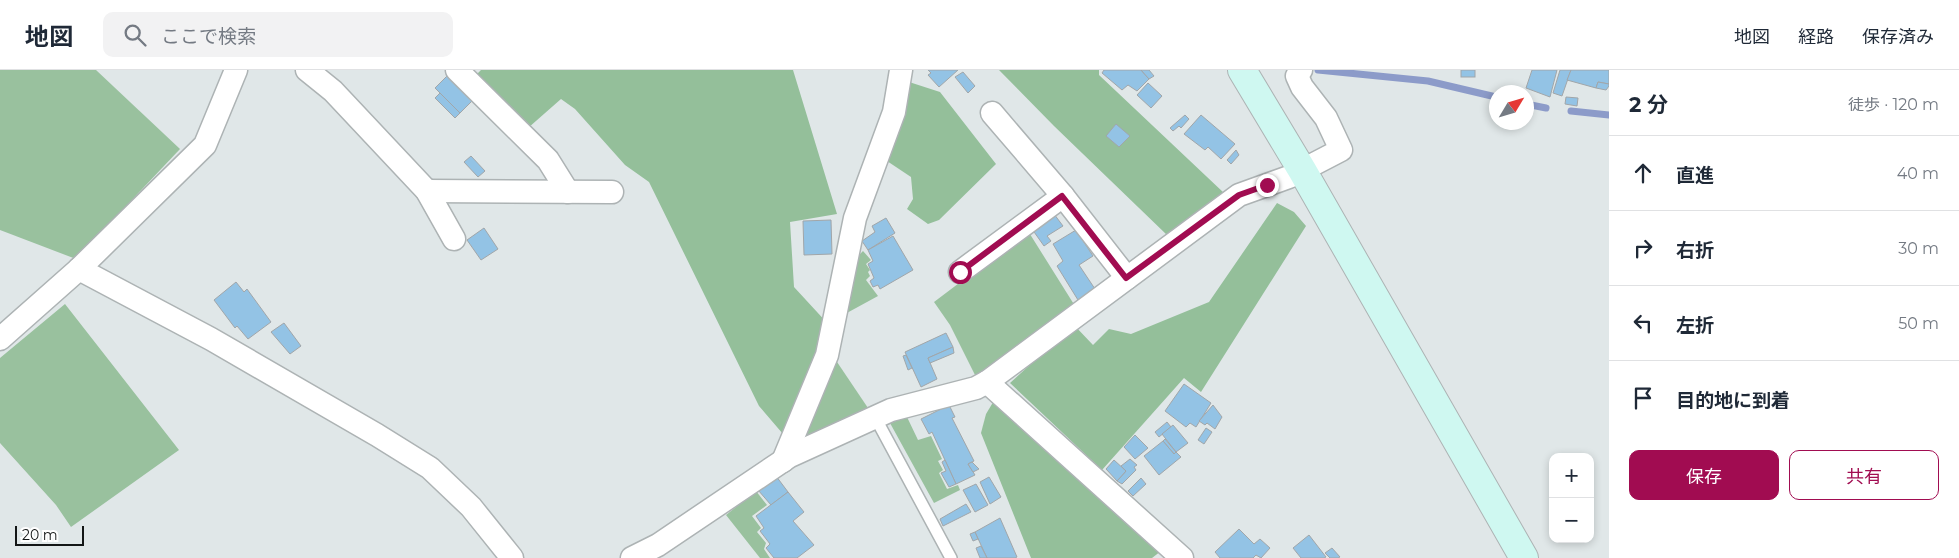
<!DOCTYPE html>
<html lang="ja">
<meta charset="utf-8">
<style>
:root{--surface:#fff;--page:#f2f2f3;--text:#1f2937;--muted:#747a83;--line:#e0e1e3;--accent:#a10c51}
body{margin:0;font-family:Montserrat,"Noto Sans JP",sans-serif;background:var(--page);color:var(--text)}
.controls{position:absolute;right:15px;bottom:15px;display:grid;overflow:hidden;border-radius:10px;box-shadow:0 2px 8px #0003}
.controls button{width:45px;height:45px;display:grid;place-items:center;padding:0;border:0;border-bottom:1px solid var(--line);background:var(--surface);color:var(--text);font:25px sans-serif}
.compass{position:absolute;left:1489px;top:15px;width:45px;height:45px;border-radius:50%;background:var(--surface);box-shadow:0 2px 8px #0003;rotate:52deg}
.scale{position:absolute;left:15px;bottom:12px;width:69px;box-sizing:border-box;padding-left:5px;border:2px solid #131616;border-top:0;font-size:14px;line-height:18px;white-space:nowrap;color:#131616;-webkit-text-stroke:4px #fff;paint-order:stroke}
.stop{position:absolute;width:15px;height:15px;margin:-11px;border:4px solid #a10c51;border-radius:50%;background:#fff}
.stop.end{background:#a10c51;border-color:#fff;box-shadow:0 1px 5px #0008}
.list{margin:0;padding:0;list-style:none}
h2{display:flex;justify-content:space-between;align-items:center;height:65px;margin:0;padding:0 20px;font-size:21px}
h2 small{font-size:16px;font-weight:400;color:var(--muted)}
.list li{display:grid;grid-template-columns:32px 1fr auto;gap:15px;align-items:center;box-sizing:border-box;height:75px;padding:0 20px;border-top:1px solid var(--line)}
.list b{display:block;font-size:19px;white-space:nowrap}
.list em{font-size:16px;font-style:normal;color:var(--muted)}
.actions{display:flex;gap:10px;padding:15px 20px}
.actions a{flex:1;padding:11px 0;border:1px solid var(--accent);border-radius:10px;text-align:center;font-size:18px;color:var(--accent)}
.actions .main{background:var(--accent);color:#fff}
.icon{flex:none;width:28px;height:28px;fill:none;stroke:currentColor;stroke-width:2;stroke-linecap:round;stroke-linejoin:round}
.map{position:relative;flex:none;width:1609px;height:488px;overflow:hidden}
header{display:flex;align-items:center;gap:30px;box-sizing:border-box;height:70px;padding:0 25px;background:var(--surface);border-bottom:1px solid var(--line)}
header strong{font-size:24px}
nav{display:flex;gap:28px;margin-inline-start:auto;font-size:18px}
.search{width:350px;height:45px;background:var(--page);display:flex;align-items:center;gap:12px;box-sizing:border-box;padding:0 18px;border-radius:10px;color:var(--muted);font-size:19px}
main{display:flex}
aside{flex:1;background:var(--surface)}
.map>svg:first-child{display:block}
.green{fill:#99c19e}
.forest{fill:#94bf9a}
.lines{fill:none;stroke-linecap:round;stroke-linejoin:round}
.stream{stroke:#8c9bc9;stroke-width:7}
.building{fill:#93c3e5;stroke:#a1a6a9}
.lane-casing{stroke:#adb3b4;stroke-width:14}
.street-casing{stroke:#adb3b4;stroke-width:25}
.secondary-casing{stroke:#adb3b4;stroke-width:30}
.lane{stroke:#fff;stroke-width:11}
.street{stroke:#fff;stroke-width:22}
.secondary{stroke:#cff8f1;stroke-width:28}
.route{stroke:#a10c51;stroke-width:6}
</style>
<header>
<strong>地図</strong>
<div class="search"><svg class="icon" aria-label="search" viewBox="0 0 24 24"><circle cx="10" cy="10" r="6"/><path d="M15 15l6 6"/></svg>ここで検索</div>
<nav><a>地図</a><a>経路</a><a>保存済み</a></nav>
</header>
<main>
<div class="map">
<svg width="1609" height="488" viewBox="0 0 1609 488">
<rect width="100%" height="100%" fill="#e0e7e8"/>
<g class="green">
<polygon points="0,0 96,0 180,79 76,189 0,160"/>
<polygon points="1028,161 1075,236 977,309 950,255 934,232"/>
<polygon points="863,181 871,190 866,194 870,200 868,202 870,206 866,210 878,226 845,244 855,189"/>
<polygon points="65,234 179,380 71,457 56,435 0,373 0,288"/>
<polygon points="835,289 868,338 794,377"/>
<polygon points="907,347 918,370 931,366 942,389 938,391 943,400 939,403 947,419 958,415 960,420 934,433 890,353"/>
<polygon points="756,421 767,435 752,446 761,458 757,462 766,473 764,479 770,488 760,488 726,445"/>
</g>
<g class="forest">
<polygon points="481,0 793,0 837,144 790,152 794,217 829,255 783,364 759,336 649,112 625,95 575,39 561,29 528,58 475,6"/>
<polygon points="999,0 1099,0 1099,5 1224,123 1167,165 1054,56"/>
<polygon points="906,11 940,22 996,94 939,150 928,154 907,139 913,129 911,107 887,91"/>
<polygon points="1277,133 1294,142 1306,156 1201,322 1184,308 1102,400 1010,313 1074,255 1093,275 1109,259 1131,264 1209,232"/>
<polygon points="995,329 1161,481 1152,488 1031,488 981,363 986,344"/>
</g>
<g class="lines">
<g class="stream">
<polyline points="1318,0 1428,11 1496,27"/>
<polyline points="1526,34 1546,38"/>
<polyline points="1571,41 1609,45"/>
</g>
</g>
<g class="building">
<polygon points="928,0 958,0 939,17 928,5 931,3"/>
<polygon points="1104,0 1141,0 1149,9 1137,21 1128,15 1122,20 1102,3"/>
<polygon points="1141,0 1149,0 1154,6 1149,9"/>
<rect x="1461" y="0" width="14" height="7"/>
<polygon points="1532,0 1557,0 1550,27 1526,18"/>
<polygon points="1560,0 1571,0 1562,26 1553,23"/>
<polygon points="1571,0 1609,0 1609,14 1598,12 1596,18 1567,10"/>
<polygon points="963,2 975,16 968,23 955,7"/>
<polygon points="448,5 473,30 460,43 435,18"/>
<polygon points="1598,12 1609,14 1609,16 1606,20 1596,18"/>
<polygon points="1148,13 1162,26 1151,38 1137,25"/>
<polygon points="440,23 460,43 455,48 435,28"/>
<polygon points="1566,27 1578,28 1577,36 1565,34"/>
<polygon points="1185,45 1189,49 1181,58 1179,56 1173,61 1170,58"/>
<polygon points="1201,45 1235,74 1221,89 1208,77 1205,80 1184,64"/>
<polygon points="1116,54 1130,66 1119,77 1106,66"/>
<polygon points="1236,80 1239,85 1231,94 1227,90"/>
<polygon points="471,86 485,101 478,107 464,92"/>
<polygon points="1054,144 1063,156 1047,166 1051,171 1044,176 1032,159"/>
<polygon points="886,148 895,163 868,180 862,171 875,162 872,156"/>
<polygon points="831,150 832,184 804,185 803,151"/>
<polygon points="484,158 498,179 481,190 467,170"/>
<polygon points="1076,160 1093,186 1079,195 1095,219 1078,230 1057,196 1063,191 1053,174"/>
<polygon points="893,166 913,200 880,219 878,215 873,217 870,211 874,208 868,194 873,191 868,180"/>
<polygon points="236,212 244,222 247,219 271,252 248,269 237,256 235,258 214,230"/>
<polygon points="284,253 301,276 290,284 271,262"/>
<polygon points="946,263 953,277 928,288 937,309 921,317 905,282"/>
<polygon points="953,277 954,283 930,293 928,288"/>
<polygon points="906,285 912,298 908,300 903,286"/>
<polygon points="1184,314 1211,333 1196,357 1190,353 1186,357 1165,341"/>
<polygon points="949,335 955,347 952,348 974,391 968,394 975,405 956,414 932,362 929,364 921,349"/>
<polygon points="1213,335 1222,347 1215,359 1207,353 1205,355 1199,351"/>
<polygon points="1167,352 1171,357 1159,367 1155,362"/>
<polygon points="1173,355 1188,373 1176,382 1162,364"/>
<polygon points="1206,358 1212,362 1204,374 1198,370"/>
<polygon points="1135,365 1148,378 1135,389 1124,377"/>
<polygon points="1165,369 1176,382 1174,384 1163,371"/>
<polygon points="1163,371 1174,384 1176,382 1181,387 1159,405 1144,386"/>
<polygon points="1130,389 1137,395 1134,397 1136,400 1122,414 1117,411 1126,401 1121,396"/>
<polygon points="945,390 956,414 949,417 941,403 946,401 942,392"/>
<polygon points="1114,390 1126,401 1117,411 1106,399"/>
<polygon points="972,392 979,399 973,402 968,394"/>
<polygon points="776,406 788,422 771,435 758,420"/>
<polygon points="989,407 1001,427 990,434 980,412"/>
<polygon points="1141,408 1146,414 1133,426 1128,421"/>
<polygon points="976,414 988,435 975,442 963,420"/>
<polygon points="788,422 804,442 793,451 814,475 797,488 774,488 766,478 770,474 760,461 764,458 756,446"/>
<polygon points="966,434 971,442 943,456 940,449"/>
<polygon points="1000,448 1017,487 1015,488 987,488 975,462"/>
<polygon points="1239,459 1254,474 1260,469 1270,478 1261,488 1256,485 1253,488 1220,488 1215,482"/>
<polygon points="975,462 978,469 973,471 970,464"/>
<polygon points="1309,465 1326,487 1324,488 1301,488 1293,478"/>
<polygon points="981,476 987,488 980,488 976,478"/>
<polygon points="1332,478 1340,487 1338,488 1330,488 1325,483"/>
</g>
<g class="lines">
<defs>
<polyline id="lane" points="875,347 951,488"/>
<g id="street">
<polyline points="307,0 333,21 427,121 454,169"/>
<polyline points="457,0 548,90 568,122"/>
<polyline points="992,43 1063,126 1127,208"/>
<polyline points="427,121 612,122"/>
<polyline points="79,199 211,269 377,365 430,398 471,437 512,488"/>
<polyline points="960,202 1063,126"/>
<polyline points="0,269 79,199 205,75 236,0"/>
<polyline points="987,312 1182,488"/>
<polyline points="783,391 827,285 855,148 894,42 901,0"/>
<polyline points="632,488 658,475 790,386 891,340 976,318 987,312 1239,125 1289,107 1341,80 1326,48 1302,17 1297,6 1301,0"/>
</g>
<polyline id="secondary" points="1242,0 1302,100 1524,488"/>
</defs>
<use href="#lane" class="lane-casing"/>
<use href="#street" class="street-casing"/>
<use href="#secondary" class="secondary-casing"/>
<use href="#lane" class="lane"/>
<use href="#street" class="street"/>
<use href="#secondary" class="secondary"/>
</g>
<g class="lines">
<polyline class="route" points="960,202 1062,126 1126,208 1239,125 1267,115"/>
</g>
</svg>
<div class="controls">
<button>+</button>
<button>−</button>
</div>
<svg class="compass" viewBox="-18 -18 36 36"><path d="M0-13l5 13h-10z" fill="#e53935"/><path d="M0 13l5-13h-10z" fill="#747a83"/></svg>
<div class="scale">20 m</div>
<div class="stop" style="left:960px;top:202px"></div>
<div class="stop end" style="left:1267px;top:115px"></div>
</div>
<aside>
<h2>2 分<small>徒歩 · 120 m</small></h2>
<ul class="list">
<li><svg class="icon" aria-label="ahead" viewBox="0 0 24 24"><path d="M12 20V5M6 11l6-6 6 6"/></svg><div><b>直進</b></div><em>40 m</em></li>
<li><svg class="icon" aria-label="right" viewBox="0 0 24 24"><path d="M7 20v-9h11M14 6l5 5-5 5"/></svg><div><b>右折</b></div><em>30 m</em></li>
<li><svg class="icon" aria-label="left" viewBox="0 0 24 24"><path d="M17 20v-9H6M10 6l-5 5 5 5"/></svg><div><b>左折</b></div><em>50 m</em></li>
<li><svg class="icon" aria-label="arrive" viewBox="0 0 24 24"><path d="M6 21V4h12l-3 4 3 4H6"/></svg><div><b>目的地に到着</b></div></li>
</ul>
<div class="actions"><a class="main">保存</a><a>共有</a></div>
</aside>
</main>
